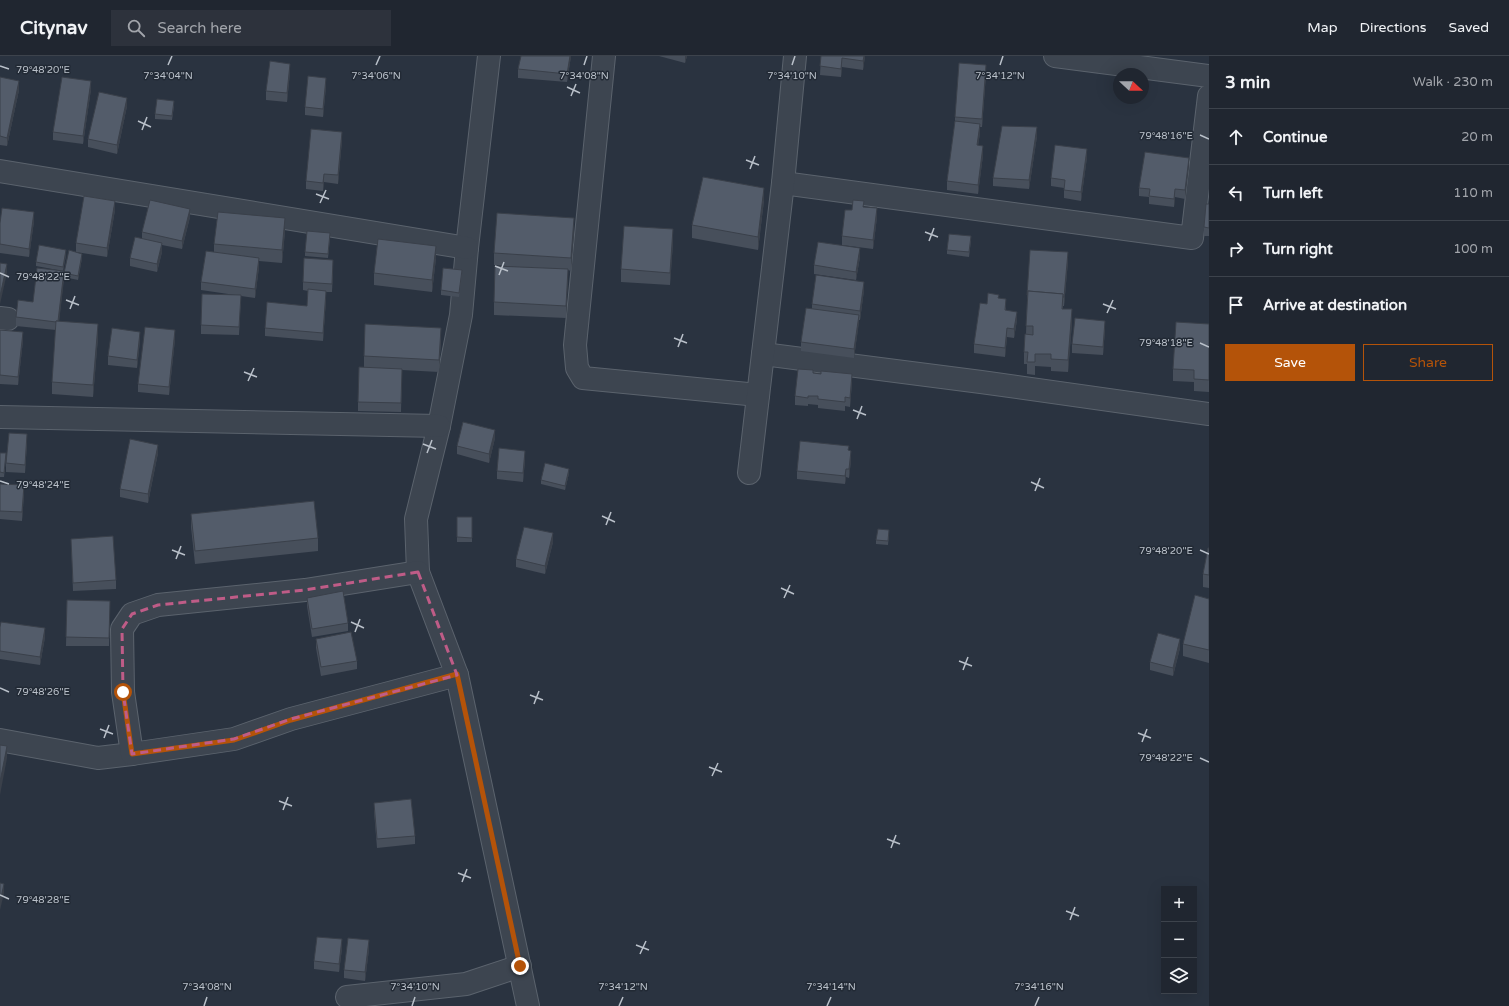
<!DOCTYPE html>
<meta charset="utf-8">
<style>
:root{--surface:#202630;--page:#2d323c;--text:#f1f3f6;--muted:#a2a5ab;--line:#3d434c;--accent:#b45309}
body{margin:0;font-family:"Varela Round",sans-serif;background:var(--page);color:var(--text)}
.controls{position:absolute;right:12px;bottom:12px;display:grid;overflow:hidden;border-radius:0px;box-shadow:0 4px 16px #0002}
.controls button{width:36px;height:36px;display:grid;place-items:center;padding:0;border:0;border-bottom:1px solid var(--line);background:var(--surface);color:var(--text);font:20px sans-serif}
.compass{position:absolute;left:1113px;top:12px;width:36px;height:36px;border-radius:50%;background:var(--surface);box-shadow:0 4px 16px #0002;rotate:112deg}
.stop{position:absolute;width:12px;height:12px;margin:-9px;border:3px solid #b45309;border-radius:50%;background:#fff}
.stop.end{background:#b45309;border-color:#fff;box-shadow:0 1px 4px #0008}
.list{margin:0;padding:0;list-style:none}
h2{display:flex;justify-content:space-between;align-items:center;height:52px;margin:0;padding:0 16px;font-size:17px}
h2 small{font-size:13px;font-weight:400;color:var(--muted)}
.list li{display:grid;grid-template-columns:26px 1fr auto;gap:12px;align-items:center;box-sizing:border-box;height:56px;padding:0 16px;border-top:1px solid var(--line)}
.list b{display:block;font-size:15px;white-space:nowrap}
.list em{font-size:13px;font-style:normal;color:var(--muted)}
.actions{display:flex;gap:8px;padding:12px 16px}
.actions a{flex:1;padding:9px 0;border:1px solid var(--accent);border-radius:0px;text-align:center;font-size:14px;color:var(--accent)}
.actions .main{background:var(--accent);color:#fff}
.icon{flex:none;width:22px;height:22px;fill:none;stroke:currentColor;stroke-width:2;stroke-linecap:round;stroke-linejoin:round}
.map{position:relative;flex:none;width:1209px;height:950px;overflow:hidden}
header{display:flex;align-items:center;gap:24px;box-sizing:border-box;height:56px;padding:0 20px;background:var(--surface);border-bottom:1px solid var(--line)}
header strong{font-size:19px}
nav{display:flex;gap:22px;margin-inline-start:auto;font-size:14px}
.search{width:280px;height:36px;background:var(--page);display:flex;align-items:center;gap:10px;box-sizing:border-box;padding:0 14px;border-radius:0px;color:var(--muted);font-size:15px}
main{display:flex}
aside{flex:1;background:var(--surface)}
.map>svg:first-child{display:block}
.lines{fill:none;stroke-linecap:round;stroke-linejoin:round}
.minor-casing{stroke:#5b636d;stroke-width:24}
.minor{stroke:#3d4550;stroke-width:22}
.wall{fill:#474f5b}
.shaded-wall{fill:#3a404a}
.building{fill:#535c6a;stroke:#3a404a}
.route{stroke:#b45309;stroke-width:5}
.marked{fill:none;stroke:#bf5c87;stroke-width:3;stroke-dasharray:8 5;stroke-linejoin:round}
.ticks{fill:none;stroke:#bac1ca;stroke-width:1.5}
.ticks-label{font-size:10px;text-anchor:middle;fill:#bac1ca;stroke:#222a35;stroke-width:3;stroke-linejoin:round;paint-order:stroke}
</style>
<header>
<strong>Citynav</strong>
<div class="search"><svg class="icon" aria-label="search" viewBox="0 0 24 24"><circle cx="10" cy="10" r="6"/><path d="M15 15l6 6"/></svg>Search here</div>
<nav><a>Map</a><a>Directions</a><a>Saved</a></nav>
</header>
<main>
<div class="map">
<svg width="1209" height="950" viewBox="0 0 1209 950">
<rect width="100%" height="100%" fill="#2a3340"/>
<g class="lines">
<defs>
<g id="minor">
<polyline points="489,0 467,192 461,259 439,370 416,463 418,516 457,619 528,950"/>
<polyline points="604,0 575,289 577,312 583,322 758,339"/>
<polyline points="1055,0 1209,20"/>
<polyline points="0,115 467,192"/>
<polyline points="783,127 1192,182 1209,40"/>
<polyline points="0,262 8,263"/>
<polyline points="763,298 981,326 1209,358"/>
<polyline points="0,361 439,370"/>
<polyline points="749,417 783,127 795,0"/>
<polyline points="0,684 98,702 132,698 234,683 291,663 457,619"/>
<polyline points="132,698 123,636 122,573 132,558 158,549 305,534 418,516"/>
<polyline points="347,941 466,928 520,910"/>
</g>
</defs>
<use href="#minor" class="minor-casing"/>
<use href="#minor" class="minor"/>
</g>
<g class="wall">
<polygon points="571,0 567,26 518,22 518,13"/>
<polygon points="659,0 687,0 685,7"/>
<polygon points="821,0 865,0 863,14 842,11 841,21 820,19"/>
<polygon points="290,16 287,46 266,44 266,35"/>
<polygon points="986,18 982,71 980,71 980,77 978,89 983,99 978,138 947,134 947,125 955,65 955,61"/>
<polygon points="0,21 19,34 7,90 0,89"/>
<polygon points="326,30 323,61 305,59 305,51"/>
<polygon points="91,33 83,88 53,84 53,76"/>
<polygon points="127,50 117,98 88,91 88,83"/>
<polygon points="174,50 172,64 155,63 155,58"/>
<polygon points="1037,80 1029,133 993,130 993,122"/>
<polygon points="342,84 338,128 324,126 323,135 306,133 306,125"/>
<polygon points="1087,101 1081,145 1064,142 1064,132 1051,130 1051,122"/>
<polygon points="1189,110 1185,143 1175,141 1174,151 1149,148 1149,141 1139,140 1139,132"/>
<polygon points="764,144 758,194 692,182 692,169"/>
<polygon points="1209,148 1209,180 1204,180 1204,171"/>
<polygon points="864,151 877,161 873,193 842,189 842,180 852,154"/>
<polygon points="115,154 107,201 76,196 76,187"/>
<polygon points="190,161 182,193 162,189 162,196 157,216 130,210 130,202 142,183 142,176"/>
<polygon points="34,165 29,201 0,197 0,167"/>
<polygon points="285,175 282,207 259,205 259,211 255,242 241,240 239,279 201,278 201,269 235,239 201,234 201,226 214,196 214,188"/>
<polygon points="574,175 571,215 568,214 566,262 494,259 494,246 529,212 494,209 494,197"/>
<polygon points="330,181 328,202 305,200 305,196"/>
<polygon points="971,184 969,201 947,198 947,194"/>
<polygon points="673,186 670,229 621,226 621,213"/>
<polygon points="66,199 63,215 36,210 36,206"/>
<polygon points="860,201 856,224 814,218 814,209"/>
<polygon points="82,202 78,224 64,221 59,265 98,281 93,341 52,338 52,326 56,274 16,270 16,261 33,246 64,215"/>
<polygon points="436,202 432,236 374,229 374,217"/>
<polygon points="1068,205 1064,250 1063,250 1063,253 1072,266 1068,316 1051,315 1051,311 1035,310 1035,319 1027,318 1027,308 1024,308 1024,296 1026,278 1027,247 1027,239"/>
<polygon points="333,212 332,236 326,236 326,243 323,285 265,280 265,272 307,250 308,235 303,234 303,226"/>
<polygon points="462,218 459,241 441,239 441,234"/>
<polygon points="864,234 860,264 859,264 854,302 801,295 801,286 812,253 812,248"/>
<polygon points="999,242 1006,252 1006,254 1017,264 1014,282 1007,281 1005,301 974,297 974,288 987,248"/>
<polygon points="1209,268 1209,336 1194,335 1194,326 1173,325 1173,313"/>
<polygon points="1105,273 1103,299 1072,297 1072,288"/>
<polygon points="0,274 23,284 18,329 0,328"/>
<polygon points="175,283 169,339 138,336 138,328"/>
<polygon points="140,284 137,312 108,309 108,300"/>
<polygon points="441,284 439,316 402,314 401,356 358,355 358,346 364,311 364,300"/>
<polygon points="813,317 852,326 850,351 845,350 845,355 818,352 818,349 808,348 808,350 795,349 795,340"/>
<polygon points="495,382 489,407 457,398 457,390"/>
<polygon points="27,387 25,417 6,416 6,407"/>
<polygon points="849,394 851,404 849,422 846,421 845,428 797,423 797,415"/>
<polygon points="0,397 6,402 4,421 0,421"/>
<polygon points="158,397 148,447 120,441 120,433"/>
<polygon points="525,404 523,426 497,423 497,415"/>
<polygon points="569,417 565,434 541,428 541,424"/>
<polygon points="0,428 24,438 22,465 0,463"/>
<polygon points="191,458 318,482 318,495 195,508 191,471"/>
<rect x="457" y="461" width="15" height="25"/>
<polygon points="889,478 888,489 876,488 876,484"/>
<polygon points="71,483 116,524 116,533 73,535"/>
<polygon points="553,486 545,518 516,511 516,503"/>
<polygon points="1209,492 1209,532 1203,531 1203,518"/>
<polygon points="307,542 348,567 348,575 312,581 307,550"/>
<polygon points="1209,543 1209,607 1183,600 1183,588"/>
<polygon points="67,544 110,545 109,590 66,590"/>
<polygon points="0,571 45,581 40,609 0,603"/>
<polygon points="316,583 357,605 357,613 321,620 316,592"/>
<polygon points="1180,592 1173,620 1150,614 1150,606"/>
<polygon points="374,747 415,780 415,788 377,792 374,755"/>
<polygon points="342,892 339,916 314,913 314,905"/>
<polygon points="369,893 365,925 344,922 344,914"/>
</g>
<g class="shaded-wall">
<polygon points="570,0 571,0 567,26 567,18"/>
<polygon points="685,0 687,0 685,7"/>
<polygon points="864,0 865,0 863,14 863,5"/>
<polygon points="842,2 842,11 841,21 841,13"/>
<polygon points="290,8 290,16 287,46 287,37"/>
<polygon points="986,9 986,18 982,71 982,63"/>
<polygon points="326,22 326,30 323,61 323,53"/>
<polygon points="19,25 19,34 7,90 7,82"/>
<polygon points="91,25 91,33 83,88 83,80"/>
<polygon points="127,42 127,50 117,98 117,89"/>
<polygon points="980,68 980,77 977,98 977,89"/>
<polygon points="1037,71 1037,80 1029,133 1029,124"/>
<polygon points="342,76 342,84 338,128 338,119"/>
<polygon points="983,90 983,99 978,138 978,129"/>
<polygon points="1087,93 1087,101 1081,145 1081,136"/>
<polygon points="1189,102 1189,110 1185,143 1185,134"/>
<polygon points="324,118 324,126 323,135 323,127"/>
<polygon points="764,132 764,144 758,194 758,181"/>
<polygon points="1175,133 1175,141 1174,151 1174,143"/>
<polygon points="115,145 115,154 107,201 107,192"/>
<polygon points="877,152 877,161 873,193 873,184"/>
<polygon points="190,153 190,161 182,193 182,185"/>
<polygon points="34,156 34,165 29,201 29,193"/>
<polygon points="285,162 285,175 282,207 282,194"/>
<polygon points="574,162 574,175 571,215 571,202"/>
<polygon points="673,173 673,186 670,229 670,217"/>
<polygon points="162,187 162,196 157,216 157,208"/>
<polygon points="436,190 436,202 432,236 432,224"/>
<polygon points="860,192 860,201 856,224 856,216"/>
<polygon points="66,194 66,199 63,215 63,211"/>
<polygon points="1068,196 1068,205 1064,250 1064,241"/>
<polygon points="82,198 82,202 78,224 78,220"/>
<polygon points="259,202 259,211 255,242 255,233"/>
<polygon points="333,204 333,212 332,236 332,228"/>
<polygon points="7,208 7,217 0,248 0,240"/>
<polygon points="568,213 568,226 566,262 566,250"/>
<polygon points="64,215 64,224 58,275 58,266"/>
<polygon points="864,226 864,234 860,264 860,255"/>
<polygon points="326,235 326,243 323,285 323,277"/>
<polygon points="1072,253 1072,266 1068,316 1068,304"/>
<polygon points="1017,256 1017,264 1014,282 1014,273"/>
<polygon points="859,259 859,267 854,302 854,293"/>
<polygon points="1105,265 1105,273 1103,299 1103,291"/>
<polygon points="98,268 98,281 93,341 93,329"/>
<polygon points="441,272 441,284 439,316 439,304"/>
<polygon points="1007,272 1007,281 1005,301 1005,292"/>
<polygon points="175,274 175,283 169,339 169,331"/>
<polygon points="23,276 23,284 18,329 18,321"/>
<polygon points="140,276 140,284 137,312 137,304"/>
<polygon points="852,318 852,326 850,351 850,342"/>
<polygon points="495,374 495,382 489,407 489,398"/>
<polygon points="27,378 27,387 25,417 25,409"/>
<polygon points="158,389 158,397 148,447 148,438"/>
<polygon points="525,395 525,404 523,426 523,417"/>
<polygon points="851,395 851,404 849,422 849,413"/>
<polygon points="569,413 569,417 565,434 565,430"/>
<polygon points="846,413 846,421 845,428 845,420"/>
<polygon points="24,429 24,438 22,465 22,456"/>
<polygon points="553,477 553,486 545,518 545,510"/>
<polygon points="45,572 45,581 40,609 40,601"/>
<polygon points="1180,583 1180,592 1173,620 1173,612"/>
<polygon points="7,690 7,702 0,739 0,726"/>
<polygon points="4,828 4,837 0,854 0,846"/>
<polygon points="342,883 342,892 339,916 339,908"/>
<polygon points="369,884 369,893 365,925 365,916"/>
</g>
<g class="building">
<polygon points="521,0 570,0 567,18 518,13"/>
<polygon points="821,0 864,0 863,5 842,2 841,13 820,10"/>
<polygon points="270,5 290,8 287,37 266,35"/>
<polygon points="959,7 986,9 982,63 955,61"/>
<polygon points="308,20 326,22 323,53 305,51"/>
<polygon points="0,21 19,25 7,82 0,80"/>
<polygon points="62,21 91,25 83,80 53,76"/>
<polygon points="99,36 127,42 117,89 88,83"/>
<polygon points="157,43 174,45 172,60 155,58"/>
<polygon points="955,65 980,68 977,89 983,90 978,129 947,125"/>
<polygon points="1002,70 1037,71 1029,124 993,122"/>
<polygon points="311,73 342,76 338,119 324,118 323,127 306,125"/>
<polygon points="1055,89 1087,93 1081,136 1064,134 1065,124 1051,122"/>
<polygon points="1145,96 1189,102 1185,134 1175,133 1174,143 1149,140 1150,133 1139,132"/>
<polygon points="703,121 764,132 758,181 692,169"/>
<polygon points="84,140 115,145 107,192 76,187"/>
<polygon points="150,144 190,153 182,185 142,176"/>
<polygon points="853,144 864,145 863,151 877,152 873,184 842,180 845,154 852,154"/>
<polygon points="1206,148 1209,148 1209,172 1204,171"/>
<polygon points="2,152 34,156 29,193 0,188 0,167"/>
<polygon points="218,156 285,162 282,194 214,188"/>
<polygon points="497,157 574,162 571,202 494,197"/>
<polygon points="624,170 673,173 670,217 621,213"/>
<polygon points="307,175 330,177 328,198 305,196"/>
<polygon points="949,178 971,180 969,196 947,194"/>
<polygon points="135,181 162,187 157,208 130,202"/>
<polygon points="378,183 436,190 432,224 374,217"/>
<polygon points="818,186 860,192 856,216 814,209"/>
<polygon points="39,189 66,194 63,211 36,206"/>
<polygon points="69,194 82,198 78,220 64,217"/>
<polygon points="1030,194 1068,196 1064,241 1063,241 1063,238 1028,235 1028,239 1027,239"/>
<polygon points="206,195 259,202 255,233 201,226"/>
<polygon points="304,202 333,204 332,228 303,226"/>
<polygon points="0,207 7,208 0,240"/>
<polygon points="495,210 568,213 566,250 494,246"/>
<polygon points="37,212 64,215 58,265 56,265 56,266 16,261 18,244 33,246"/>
<polygon points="443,212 462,214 459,237 441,234"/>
<polygon points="816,219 864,226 860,255 812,248"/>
<polygon points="308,233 326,235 323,277 265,272 267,246 307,250"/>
<polygon points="1028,235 1063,238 1062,253 1072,253 1068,304 1051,303 1051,298 1035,298 1035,306 1027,306 1028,296 1024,296 1025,278 1033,279 1033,270 1026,270"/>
<polygon points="988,237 999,239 998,242 1006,243 1005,254 1017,256 1014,273 1007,272 1005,292 974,288 980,247 987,248"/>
<polygon points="202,238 241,239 239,271 201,269"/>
<polygon points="806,252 859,259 854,293 801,286"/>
<polygon points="1075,262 1105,265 1103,291 1072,288"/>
<polygon points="56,265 98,268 93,329 52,326"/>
<polygon points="1176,266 1209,268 1209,324 1194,323 1194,314 1173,313"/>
<polygon points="365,268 441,272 439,304 364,300"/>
<polygon points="145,271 175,274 169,331 138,328"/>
<polygon points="112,272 140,276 137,304 108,300"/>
<polygon points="0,274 23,276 18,321 0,319"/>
<polygon points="359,311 402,313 401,347 358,346"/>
<polygon points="798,313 813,314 813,317 821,318 821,315 852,318 850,342 845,341 845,346 818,343 818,340 808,340 808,342 795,340"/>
<polygon points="463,366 495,374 489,398 457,390"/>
<polygon points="9,377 27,378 25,409 6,407"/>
<polygon points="130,383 158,389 148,438 120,433"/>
<polygon points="800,385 849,390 848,394 851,395 849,413 846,413 845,420 797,415"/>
<polygon points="499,392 525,395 523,417 497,415"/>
<polygon points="0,397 6,397 4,417 0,416"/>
<polygon points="545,407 569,413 565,430 541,424"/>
<polygon points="0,428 24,429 22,456 0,455"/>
<polygon points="314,445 318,482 195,495 191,458"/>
<polygon points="457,461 472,461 472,482 457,481"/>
<polygon points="524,471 553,477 545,510 516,503"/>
<polygon points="878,473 889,474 888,485 876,484"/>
<polygon points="113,480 116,524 73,527 71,483"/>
<polygon points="1208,492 1209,492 1209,519 1203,518"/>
<polygon points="343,535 348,567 312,573 307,542"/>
<polygon points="1195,539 1209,543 1209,594 1183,588"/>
<polygon points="67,544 110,545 109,582 66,581"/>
<polygon points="1,566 45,572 40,601 0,595 0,571"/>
<polygon points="351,576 357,605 321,611 316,583"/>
<polygon points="1158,577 1180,583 1173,612 1150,606"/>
<polygon points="0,689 7,690 0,726"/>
<polygon points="411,743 415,780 377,783 374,747"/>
<polygon points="0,827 4,828 0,846"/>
<polygon points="317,881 342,883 339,908 314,905"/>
<polygon points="348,882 369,884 365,916 344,914"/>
</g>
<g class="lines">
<polyline class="route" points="123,636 132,698 234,684 291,664 457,618 520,910"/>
</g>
<path class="marked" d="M418 516 457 619 291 663 234 683 132 698 123 636 122 573 132 558 158 549 305 534Z"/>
<path class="ticks" d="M168 9 172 0M376 9 380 0M584 9 587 0M792 9 795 0M1000 9 1003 0M0 10 9 13M567 31 580 37M571 40 576 28M138 65 151 71M142 74 147 61M1200 79 1209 83M746 104 759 109M750 113 755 100M316 138 329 143M320 147 326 134M925 176 938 181M929 185 934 172M495 210 508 215M0 217 9 221M499 219 504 206M66 244 79 249M1103 248 1116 253M70 253 75 240M1107 257 1113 244M674 282 687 287M1200 287 1209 291M678 291 683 278M244 316 257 321M248 325 254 312M853 354 866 359M857 363 862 350M423 388 436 393M427 397 432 384M0 425 9 428M1031 426 1044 432M1035 435 1040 422M602 460 615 466M606 469 611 456M172 494 185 499M1200 494 1209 498M176 503 181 490M781 532 794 538M784 542 790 529M351 566 364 572M355 576 360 563M959 605 972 610M963 614 968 601M0 632 9 636M530 639 543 644M534 648 539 635M100 673 113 678M1138 677 1151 682M104 682 109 669M1142 686 1147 673M1200 702 1209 706M709 711 722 716M712 720 718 707M279 745 292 750M283 754 288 741M887 783 900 788M891 792 896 779M458 817 471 822M462 826 467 813M0 839 9 843M1066 855 1079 860M1070 864 1075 851M636 889 649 894M640 898 646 885M204 950 207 941M412 950 415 941M619 950 623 941M827 950 831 941M1035 950 1039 941"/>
<g class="ticks-label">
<text x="43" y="17">79°48'20"E</text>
<text x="168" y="23">7°34'04"N</text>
<text x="1000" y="23">7°34'12"N</text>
<text x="376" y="23">7°34'06"N</text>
<text x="584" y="23">7°34'08"N</text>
<text x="792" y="23">7°34'10"N</text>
<text x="1166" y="83">79°48'16"E</text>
<text x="43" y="224">79°48'22"E</text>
<text x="1166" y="290">79°48'18"E</text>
<text x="43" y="432">79°48'24"E</text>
<text x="1166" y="498">79°48'20"E</text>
<text x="43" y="639">79°48'26"E</text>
<text x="1166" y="705">79°48'22"E</text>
<text x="43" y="847">79°48'28"E</text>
<text x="207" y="934">7°34'08"N</text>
<text x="415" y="934">7°34'10"N</text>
<text x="623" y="934">7°34'12"N</text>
<text x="831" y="934">7°34'14"N</text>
<text x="1039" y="934">7°34'16"N</text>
</g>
</svg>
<div class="controls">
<button>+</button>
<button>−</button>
<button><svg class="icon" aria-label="layers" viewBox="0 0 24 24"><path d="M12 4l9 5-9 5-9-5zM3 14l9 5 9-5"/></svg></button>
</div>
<svg class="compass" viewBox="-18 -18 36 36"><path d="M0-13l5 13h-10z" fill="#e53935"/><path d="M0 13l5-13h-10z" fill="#a2a5ab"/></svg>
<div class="stop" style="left:123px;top:636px"></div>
<div class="stop end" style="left:520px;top:910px"></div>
</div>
<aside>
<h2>3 min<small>Walk · 230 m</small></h2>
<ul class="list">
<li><svg class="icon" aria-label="ahead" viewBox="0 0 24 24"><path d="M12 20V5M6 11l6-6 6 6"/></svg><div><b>Continue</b></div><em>20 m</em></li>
<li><svg class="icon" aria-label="left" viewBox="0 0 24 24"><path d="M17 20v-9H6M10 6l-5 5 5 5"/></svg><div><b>Turn left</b></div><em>110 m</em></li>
<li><svg class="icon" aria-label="right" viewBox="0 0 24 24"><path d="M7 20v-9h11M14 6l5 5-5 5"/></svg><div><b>Turn right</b></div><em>100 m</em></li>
<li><svg class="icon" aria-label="arrive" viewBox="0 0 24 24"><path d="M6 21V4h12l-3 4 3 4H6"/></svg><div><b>Arrive at destination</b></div></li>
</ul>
<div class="actions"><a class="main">Save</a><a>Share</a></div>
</aside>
</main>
